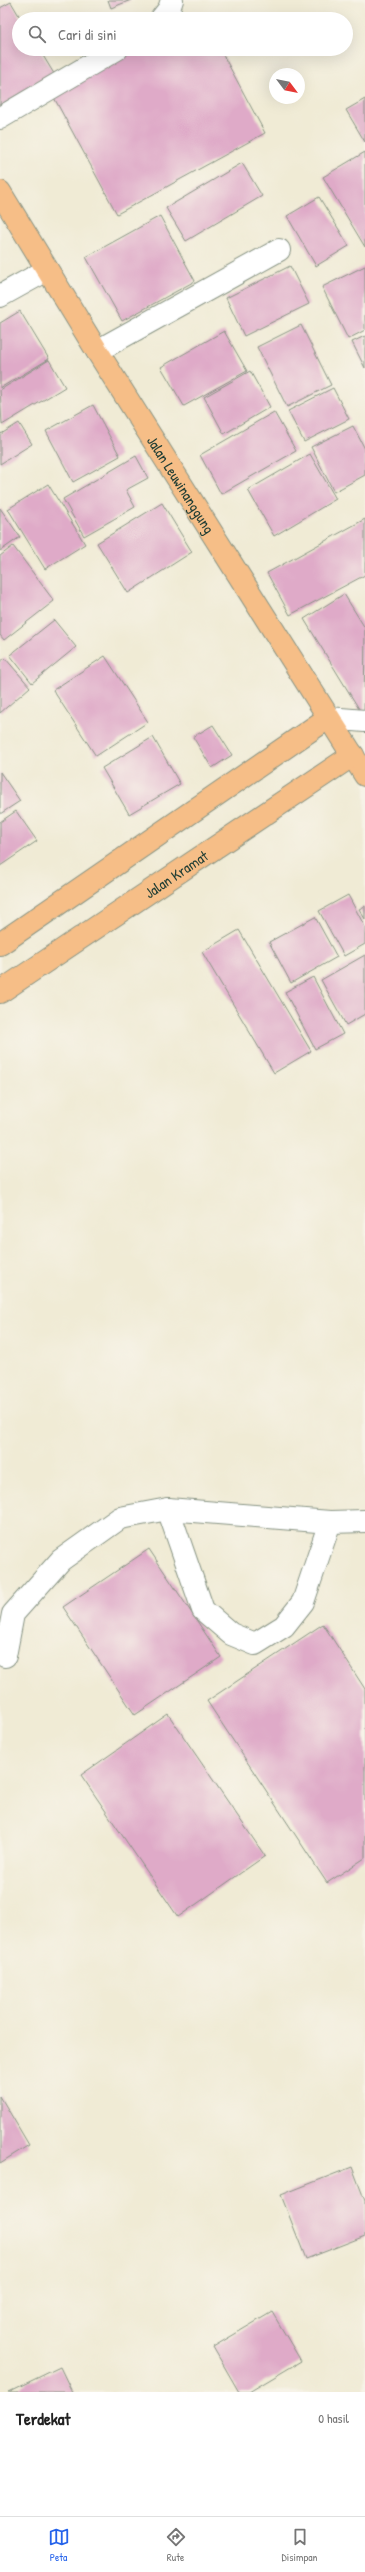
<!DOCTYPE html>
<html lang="id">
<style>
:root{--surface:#fff;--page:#f6f6f6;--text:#222;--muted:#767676;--line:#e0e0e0;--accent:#2563eb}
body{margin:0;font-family:"Patrick Hand",sans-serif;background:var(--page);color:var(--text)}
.compass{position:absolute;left:269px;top:68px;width:36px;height:36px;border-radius:50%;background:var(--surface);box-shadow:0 4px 16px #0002;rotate:122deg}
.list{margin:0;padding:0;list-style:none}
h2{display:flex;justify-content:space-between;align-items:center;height:52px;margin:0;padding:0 16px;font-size:17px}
h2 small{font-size:13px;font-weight:400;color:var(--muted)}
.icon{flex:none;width:22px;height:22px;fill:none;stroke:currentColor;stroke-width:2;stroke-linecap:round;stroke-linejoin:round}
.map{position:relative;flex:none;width:365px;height:2392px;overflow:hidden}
.search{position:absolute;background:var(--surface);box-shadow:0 4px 16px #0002;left:12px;right:12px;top:12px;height:44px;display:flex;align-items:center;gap:10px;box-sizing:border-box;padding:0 14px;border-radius:22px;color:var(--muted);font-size:15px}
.sheet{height:124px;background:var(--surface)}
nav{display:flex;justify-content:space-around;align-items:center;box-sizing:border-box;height:56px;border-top:1px solid var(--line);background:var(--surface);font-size:11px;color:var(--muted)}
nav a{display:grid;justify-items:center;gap:2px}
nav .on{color:var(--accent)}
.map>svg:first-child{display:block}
.building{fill:#dfaac8}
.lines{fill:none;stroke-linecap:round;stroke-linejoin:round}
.minor-casing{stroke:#889484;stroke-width:24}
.major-casing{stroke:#889484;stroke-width:24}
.minor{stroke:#fff;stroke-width:22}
.major{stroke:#f6be87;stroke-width:22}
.labels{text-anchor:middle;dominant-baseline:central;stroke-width:3;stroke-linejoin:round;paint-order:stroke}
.street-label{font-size:15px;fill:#1f3d34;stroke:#f7f3e8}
</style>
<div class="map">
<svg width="365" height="2392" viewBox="0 0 365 2392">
<rect width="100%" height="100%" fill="#f7f3e8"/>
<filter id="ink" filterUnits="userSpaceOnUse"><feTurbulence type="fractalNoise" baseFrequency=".025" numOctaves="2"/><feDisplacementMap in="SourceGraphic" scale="8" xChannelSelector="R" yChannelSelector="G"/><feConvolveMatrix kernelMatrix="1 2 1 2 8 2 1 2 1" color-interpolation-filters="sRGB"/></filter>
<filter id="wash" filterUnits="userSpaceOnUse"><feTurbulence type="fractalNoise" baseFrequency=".012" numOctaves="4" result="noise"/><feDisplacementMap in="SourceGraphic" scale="16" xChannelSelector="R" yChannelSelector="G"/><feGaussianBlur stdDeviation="0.9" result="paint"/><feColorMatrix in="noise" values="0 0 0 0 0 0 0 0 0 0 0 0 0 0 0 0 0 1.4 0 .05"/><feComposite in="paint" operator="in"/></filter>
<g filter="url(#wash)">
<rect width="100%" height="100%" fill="#f0ebd5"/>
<g id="blocks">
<g class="building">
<polygon points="108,0 131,0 111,8"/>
<polygon points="11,2 21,19 19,19 19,49 39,49 59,82 0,111 0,8"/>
<polygon points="200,13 203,19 189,19"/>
<polygon points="134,49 220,49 265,133 117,214 52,94"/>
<polygon points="365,99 365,142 346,110"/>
<polygon points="365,152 365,247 323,177"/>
<polygon points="242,163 262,196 186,241 166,208"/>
<polygon points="319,197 349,246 316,266 287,216"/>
<polygon points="160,216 195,281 122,321 86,257"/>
<polygon points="290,266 309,304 244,336 226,298"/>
<polygon points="365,266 365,330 348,339 322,287"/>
<polygon points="20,311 49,359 0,388 0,323"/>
<polygon points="301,325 331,385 287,407 257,347"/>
<polygon points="224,331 247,371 184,406 161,367"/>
<polygon points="365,336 365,368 352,342"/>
<polygon points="49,360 65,387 2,425 0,390"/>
<polygon points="250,371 270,407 224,434 204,397"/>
<polygon points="333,388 349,419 304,442 288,411"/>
<polygon points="93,405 120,456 73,482 46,431"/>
<polygon points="274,412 296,451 221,494 200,455"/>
<polygon points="19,423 32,444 0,464 0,432 1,434"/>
<polygon points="353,426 365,449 365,475 334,492 311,447"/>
<polygon points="310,454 336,499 274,536 248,490"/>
<polygon points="136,456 148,478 126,490 135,507 84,536 63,499"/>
<polygon points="48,484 85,544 45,569 8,509"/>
<polygon points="162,503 192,552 128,593 97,543"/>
<polygon points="0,508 20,537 0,551"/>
<polygon points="365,519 365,575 290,615 267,573"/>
<polygon points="13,546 54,601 4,640 0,635 0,556"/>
<polygon points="344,594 365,628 364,717 304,619"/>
<polygon points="54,620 76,647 32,683 10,655"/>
<polygon points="105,656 148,722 96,756 53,690"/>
<polygon points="5,658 30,687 0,713 0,662"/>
<polygon points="213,725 232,755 212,768 193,737"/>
<polygon points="153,737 180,784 129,814 102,768"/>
<polygon points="0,772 20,801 0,814"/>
<polygon points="16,811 37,841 0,866 0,822"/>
<polygon points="348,895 365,927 365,944 344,956 319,911"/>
<polygon points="365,906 365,919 359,909"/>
<polygon points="315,917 337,957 291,983 269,942"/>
<polygon points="239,930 311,1051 274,1073 202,952"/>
<polygon points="365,955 365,1014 346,1025 321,980"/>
<polygon points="313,977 343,1034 315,1049 285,992"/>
<polygon points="149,1549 221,1657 135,1715 63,1607"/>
<polygon points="323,1624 365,1689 365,1858 327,1883 207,1701"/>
<polygon points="168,1714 265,1856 178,1917 81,1775"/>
<polygon points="0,2096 29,2145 0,2163"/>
<polygon points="352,2167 365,2201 365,2236 306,2259 281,2195"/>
<polygon points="272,2312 301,2361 249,2392 239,2392 213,2347"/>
<polygon points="60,2367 72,2392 8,2392"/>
</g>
</g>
</g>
<g filter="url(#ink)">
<use href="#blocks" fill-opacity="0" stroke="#889484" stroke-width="1"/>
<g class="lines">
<defs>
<g id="minor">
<polyline points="161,19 169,9 172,0"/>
<polyline points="0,118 117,49"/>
<polyline points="0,296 47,270"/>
<polyline points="97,351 279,250"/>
<polyline points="328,718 365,721"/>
<polyline points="168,1509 203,1610 231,1634 255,1644 284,1626 303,1602 330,1522"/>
<polyline points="5,1656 13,1614 61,1560 120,1518 168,1509 330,1522 365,1521"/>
</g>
<g id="major">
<path id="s1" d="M0 192 97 351 365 775"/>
<polyline points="0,944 328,718"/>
<path id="s2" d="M0 992 353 755"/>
</g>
</defs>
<use href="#minor" class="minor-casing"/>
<use href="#major" class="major-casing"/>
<use href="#minor" class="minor"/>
<use href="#major" class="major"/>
</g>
</g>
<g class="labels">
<g class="street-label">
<text stroke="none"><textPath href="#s1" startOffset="344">Jalan Leuwinanggung</textPath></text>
<text stroke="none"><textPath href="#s2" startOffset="212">Jalan Kramat</textPath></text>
</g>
</g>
</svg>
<svg class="compass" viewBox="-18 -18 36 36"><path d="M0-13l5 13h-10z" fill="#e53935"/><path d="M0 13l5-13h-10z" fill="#767676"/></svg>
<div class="search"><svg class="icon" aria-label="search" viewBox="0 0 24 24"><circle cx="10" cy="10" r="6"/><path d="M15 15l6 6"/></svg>Cari di sini</div>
</div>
<section class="sheet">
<h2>Terdekat<small>0 hasil</small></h2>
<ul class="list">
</ul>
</section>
<nav>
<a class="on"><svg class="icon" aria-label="map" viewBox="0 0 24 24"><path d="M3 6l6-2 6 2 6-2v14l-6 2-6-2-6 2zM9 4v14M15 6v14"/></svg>Peta</a>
<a><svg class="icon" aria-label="directions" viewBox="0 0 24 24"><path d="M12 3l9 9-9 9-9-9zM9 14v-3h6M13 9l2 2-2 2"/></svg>Rute</a>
<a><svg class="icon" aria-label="saved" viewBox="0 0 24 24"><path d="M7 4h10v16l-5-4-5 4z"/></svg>Disimpan</a>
</nav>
